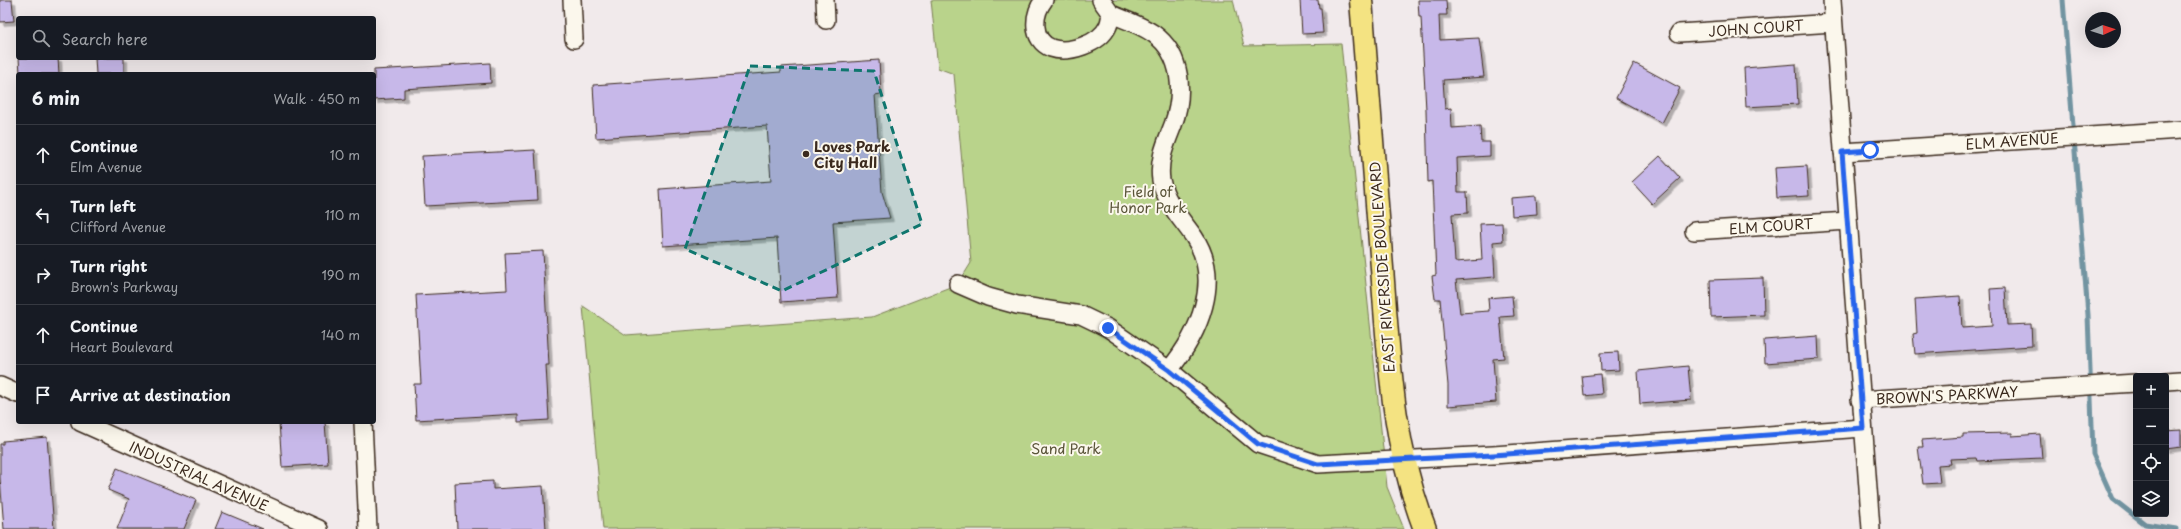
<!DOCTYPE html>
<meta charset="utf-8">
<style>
:root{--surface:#171b24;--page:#242831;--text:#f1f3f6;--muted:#9ea1a6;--line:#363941}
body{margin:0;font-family:"Playpen Sans",sans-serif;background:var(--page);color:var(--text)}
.controls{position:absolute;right:12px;bottom:12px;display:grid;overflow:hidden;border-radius:4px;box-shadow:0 4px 16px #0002}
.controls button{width:36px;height:36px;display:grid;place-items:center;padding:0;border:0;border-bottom:1px solid var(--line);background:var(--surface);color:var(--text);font:20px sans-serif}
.compass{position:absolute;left:2085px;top:12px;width:36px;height:36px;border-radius:50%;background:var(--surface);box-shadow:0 4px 16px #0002;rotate:87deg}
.stop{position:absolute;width:12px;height:12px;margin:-9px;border:3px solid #2563eb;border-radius:50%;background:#fff}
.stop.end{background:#2563eb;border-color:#fff;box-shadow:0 1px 4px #0008}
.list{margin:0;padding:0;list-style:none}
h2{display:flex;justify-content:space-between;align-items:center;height:52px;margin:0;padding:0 16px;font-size:17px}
h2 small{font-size:13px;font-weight:400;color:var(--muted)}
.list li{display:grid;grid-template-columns:26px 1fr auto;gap:12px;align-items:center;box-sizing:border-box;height:60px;padding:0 16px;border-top:1px solid var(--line)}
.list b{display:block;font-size:15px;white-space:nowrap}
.list p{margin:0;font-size:13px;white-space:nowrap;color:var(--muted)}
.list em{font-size:13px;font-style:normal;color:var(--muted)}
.icon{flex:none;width:22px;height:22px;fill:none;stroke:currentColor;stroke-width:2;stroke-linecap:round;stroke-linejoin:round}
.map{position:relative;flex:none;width:2181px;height:529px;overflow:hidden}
.search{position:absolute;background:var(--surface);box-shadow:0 4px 16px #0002;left:16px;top:16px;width:360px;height:44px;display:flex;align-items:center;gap:10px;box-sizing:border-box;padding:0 14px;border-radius:4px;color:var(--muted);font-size:15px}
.panel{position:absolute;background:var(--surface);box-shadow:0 4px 16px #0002;left:16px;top:72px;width:360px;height:352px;border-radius:4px}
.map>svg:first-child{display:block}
.green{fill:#b9d38b;stroke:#7a7e54}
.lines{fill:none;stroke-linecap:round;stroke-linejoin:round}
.stream{stroke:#7294a1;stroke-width:5}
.building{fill:#c7b8e9;stroke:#3b2a1e;filter:url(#shadow)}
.street-casing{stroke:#3b2a1e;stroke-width:20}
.primary-casing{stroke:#3b2a1e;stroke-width:25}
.street{stroke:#fbf7ec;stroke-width:17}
.primary{stroke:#f4e382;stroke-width:22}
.route{stroke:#2563eb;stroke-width:5}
.marked{fill:#0f766e;fill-opacity:0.2;stroke:#0f766e;stroke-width:3;stroke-dasharray:8 5;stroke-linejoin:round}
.poi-dot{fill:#3b2a1e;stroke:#fbf7ec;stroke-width:1.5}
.labels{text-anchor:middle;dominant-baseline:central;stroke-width:4;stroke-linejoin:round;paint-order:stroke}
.street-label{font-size:14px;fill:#3b2a1e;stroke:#fbf7ec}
.poi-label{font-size:14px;font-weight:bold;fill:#3b2a1e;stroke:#fbf7ec;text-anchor:start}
.park-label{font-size:14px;fill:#5a5439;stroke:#fbf7ec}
</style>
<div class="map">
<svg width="2181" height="529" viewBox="0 0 2181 529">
<defs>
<filter id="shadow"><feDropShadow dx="3.5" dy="3.5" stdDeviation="0" flood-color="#0004"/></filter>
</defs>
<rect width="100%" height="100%" fill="#f1eaeb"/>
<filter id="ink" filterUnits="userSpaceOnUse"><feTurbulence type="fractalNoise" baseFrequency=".025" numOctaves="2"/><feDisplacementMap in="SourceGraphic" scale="8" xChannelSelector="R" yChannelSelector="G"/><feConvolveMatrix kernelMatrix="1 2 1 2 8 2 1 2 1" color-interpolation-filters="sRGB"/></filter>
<g filter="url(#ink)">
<polygon class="green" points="931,0 1233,0 1244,46 1341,44 1387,487 1404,529 603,529 583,306 626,335 872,317 958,284 971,263 954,74 938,68"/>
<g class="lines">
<polyline class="stream" points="2063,0 2088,315 2093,454 2113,499 2145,524 2176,529"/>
</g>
<g class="building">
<polygon points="0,0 12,0 14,21 0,22"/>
<polygon points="1300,0 1318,0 1319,8 1321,8 1323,33 1302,34"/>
<polygon points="1418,0 1446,0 1447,15 1439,15 1440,40 1479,38 1484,77 1443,80 1445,109 1451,108 1452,128 1480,126 1481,142 1490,142 1490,156 1457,158 1458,192 1467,192 1468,213 1452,214 1455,262 1482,260 1480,224 1502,223 1503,241 1493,242 1495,277 1456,280 1460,313 1489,311 1488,298 1512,296 1514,316 1500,317 1504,358 1493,359 1496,402 1448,406 1448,385 1440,299 1435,299 1432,276 1436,275 1432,181 1428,182 1426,110 1421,17 1419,17"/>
<polygon points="19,58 58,58 59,74 20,74"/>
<polygon points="95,58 124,58 124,74 96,74"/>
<polygon points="879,60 881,94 875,95 882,192 890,218 833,222 838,298 781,302 777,238 663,246 660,189 771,181 767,126 596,138 593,85 781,72 781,67"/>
<polygon points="490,63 491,83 404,89 404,98 374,100 374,70"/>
<polygon points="1634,63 1680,88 1662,123 1616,98"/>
<polygon points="1796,64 1798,104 1746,107 1744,68"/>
<polygon points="535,150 538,200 425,206 422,156"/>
<polygon points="1660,156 1680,178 1652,204 1632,182"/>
<polygon points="1807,166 1809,196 1777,198 1775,168"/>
<polygon points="1536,196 1537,214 1512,216 1511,198"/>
<polygon points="543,251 549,365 546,365 549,420 518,422 518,414 416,420 414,384 421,384 416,295 507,290 505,253"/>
<polygon points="1763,278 1764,315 1711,317 1710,280"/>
<polygon points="2005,288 2007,325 2031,324 2032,346 1915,354 1913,334 1917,333 1915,299 1960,296 1962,328 1992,326 1990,289"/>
<polygon points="1818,336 1819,359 1765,363 1764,340"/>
<polygon points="1618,352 1619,370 1601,371 1600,353"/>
<polygon points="1688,366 1691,400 1640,404 1638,371"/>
<polygon points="1600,374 1602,394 1584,396 1582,376"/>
<polygon points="279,422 325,422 328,464 282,467"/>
<polygon points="2181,430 2181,447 2166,449 2166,431"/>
<polygon points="2012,433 2012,436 2040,434 2042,458 1977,461 1976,458 1950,459 1951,464 1938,465 1940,483 1923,484 1918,447 1923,447 1922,440 1963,437 1963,434"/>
<polygon points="47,437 54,529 4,529 0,477 0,444 3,444 3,441"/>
<polygon points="117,468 196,500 184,529 117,529 129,499 108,490"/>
<polygon points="493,481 493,489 543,486 546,529 457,529 455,483"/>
<polygon points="222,512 263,529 215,529"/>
</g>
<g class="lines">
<defs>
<g id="street">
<polyline points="572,0 574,39"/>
<polyline points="825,0 826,20"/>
<path d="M1044 0C1033 14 1031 40 1051 48 1068 54 1100 44 1108 26 1110 22 1110 18 1111 14L1101 0"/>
<polyline points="1832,0 1871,529"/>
<path d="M1111 14C1126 20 1141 25 1154 34 1183 55 1184 95 1173 125 1166 143 1158 160 1161 180 1166 204 1181 218 1194 237 1223 280 1199 334 1169 370"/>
<polyline points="1679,33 1833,23"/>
<polyline points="1843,152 2181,130"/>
<polyline points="1694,231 1848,221"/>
<polyline points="958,284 988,297 1017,305 1081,315 1108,328 1169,370 1258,444 1318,464 1493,455 1863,428"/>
<polyline points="2166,381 2181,380"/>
<polyline points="0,386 18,394"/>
<polyline points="1860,400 2136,383"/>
<polyline points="80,422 319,529"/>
<polyline points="363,422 368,529"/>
</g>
<path id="primary" d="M1361 0C1368 89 1375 179 1382 268 1389 359 1392 443 1425 529"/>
</defs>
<use href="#street" class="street-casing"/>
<use href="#primary" class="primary-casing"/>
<use href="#street" class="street"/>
<use href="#primary" class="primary"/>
</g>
</g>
<g class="lines" filter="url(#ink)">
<polyline class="route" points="1108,328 1169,370 1258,444 1318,464 1493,455 1863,428 1842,152 1870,150"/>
</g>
<path class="marked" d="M750 66 874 71 922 224 782 291 685 249Z"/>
<circle class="poi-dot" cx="806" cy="154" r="4"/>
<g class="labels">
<g class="street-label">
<text transform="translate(1756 28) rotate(-4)">JOHN COURT</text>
<text transform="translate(2012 141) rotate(-4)">ELM AVENUE</text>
<text transform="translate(1771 226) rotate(-4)">ELM COURT</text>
<text transform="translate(1382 267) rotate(-94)">EAST RIVERSIDE BOULEVARD</text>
<text transform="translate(1947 395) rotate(-3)">BROWN'S PARKWAY</text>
<text transform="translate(199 476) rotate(24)">INDUSTRIAL AVENUE</text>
</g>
<g class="poi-label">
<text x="814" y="146">Loves Park<tspan x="814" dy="16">City Hall</tspan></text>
</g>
<g class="park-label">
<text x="1148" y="191">Field of<tspan x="1148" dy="16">Honor Park</tspan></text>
<text x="1066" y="448">Sand Park</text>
</g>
</g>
</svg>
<div class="controls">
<button>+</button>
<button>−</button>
<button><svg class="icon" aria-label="locate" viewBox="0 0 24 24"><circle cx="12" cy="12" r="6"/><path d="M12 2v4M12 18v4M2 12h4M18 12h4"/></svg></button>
<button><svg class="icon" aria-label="layers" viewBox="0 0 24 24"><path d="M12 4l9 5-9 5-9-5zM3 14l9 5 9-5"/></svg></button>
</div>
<svg class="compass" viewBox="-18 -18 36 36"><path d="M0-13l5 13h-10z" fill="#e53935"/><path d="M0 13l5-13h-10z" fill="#9ea1a6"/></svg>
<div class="stop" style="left:1870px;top:150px"></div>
<div class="stop end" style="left:1108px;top:328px"></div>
<div class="search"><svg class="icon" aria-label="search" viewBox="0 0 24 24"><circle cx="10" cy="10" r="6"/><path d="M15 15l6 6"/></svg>Search here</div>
<section class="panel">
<h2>6 min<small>Walk · 450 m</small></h2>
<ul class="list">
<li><svg class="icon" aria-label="ahead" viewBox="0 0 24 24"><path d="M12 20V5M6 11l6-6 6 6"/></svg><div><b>Continue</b><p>Elm Avenue</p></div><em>10 m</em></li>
<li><svg class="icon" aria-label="left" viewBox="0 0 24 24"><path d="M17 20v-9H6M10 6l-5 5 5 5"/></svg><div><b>Turn left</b><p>Clifford Avenue</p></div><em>110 m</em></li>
<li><svg class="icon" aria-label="right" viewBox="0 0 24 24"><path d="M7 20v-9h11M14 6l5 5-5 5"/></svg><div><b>Turn right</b><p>Brown's Parkway</p></div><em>190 m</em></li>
<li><svg class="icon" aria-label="ahead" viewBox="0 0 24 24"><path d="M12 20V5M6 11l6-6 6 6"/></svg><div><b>Continue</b><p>Heart Boulevard</p></div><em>140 m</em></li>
<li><svg class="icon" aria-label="arrive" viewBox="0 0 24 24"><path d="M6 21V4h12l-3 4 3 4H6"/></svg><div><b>Arrive at destination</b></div></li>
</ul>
</section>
</div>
